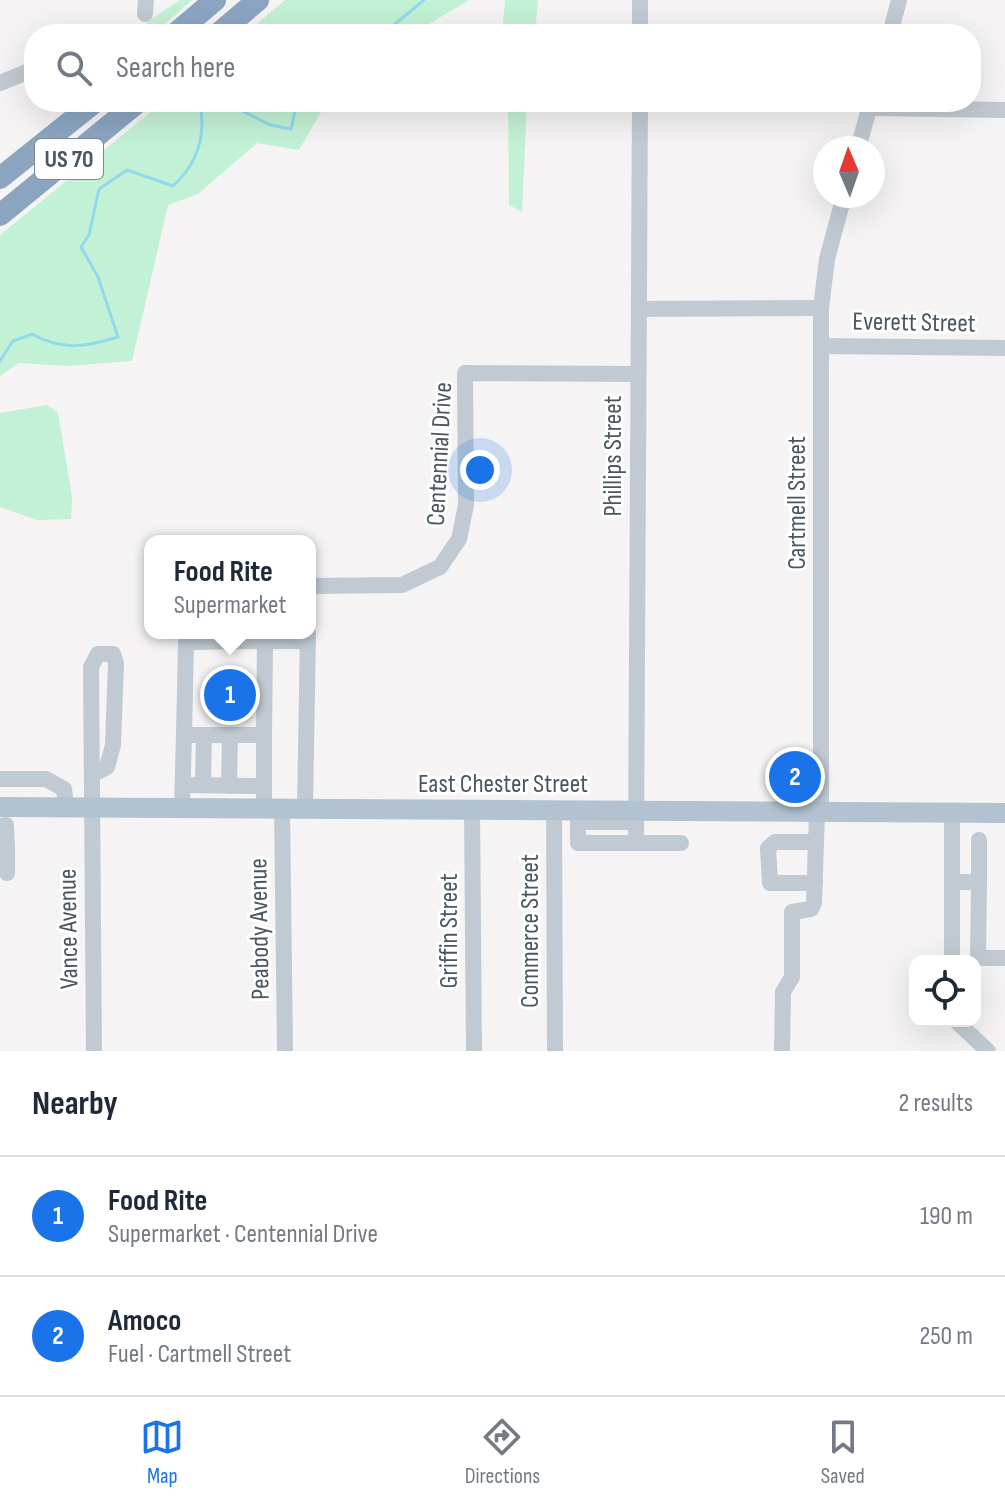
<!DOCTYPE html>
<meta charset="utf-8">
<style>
:root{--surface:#fff;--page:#f6f6f7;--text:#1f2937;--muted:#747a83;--line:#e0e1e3;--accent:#1a73e8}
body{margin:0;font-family:"Sofia Sans Condensed",sans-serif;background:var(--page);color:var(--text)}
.controls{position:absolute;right:24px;bottom:24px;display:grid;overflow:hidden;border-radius:16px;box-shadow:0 8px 32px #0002}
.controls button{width:72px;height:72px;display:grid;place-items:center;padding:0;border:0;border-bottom:2px solid var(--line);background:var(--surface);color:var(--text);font:40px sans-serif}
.compass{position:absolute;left:813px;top:136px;width:72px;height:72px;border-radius:50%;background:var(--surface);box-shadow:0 8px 32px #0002;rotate:358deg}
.you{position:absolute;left:480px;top:470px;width:28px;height:28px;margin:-20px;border:6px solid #fff;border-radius:50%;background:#1a73e8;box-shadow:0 0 0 12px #1a73e833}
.badge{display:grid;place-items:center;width:52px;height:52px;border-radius:50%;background:var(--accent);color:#fff;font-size:26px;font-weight:700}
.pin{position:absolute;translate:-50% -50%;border:4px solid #fff;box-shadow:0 2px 8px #0006}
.popup{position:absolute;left:144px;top:535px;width:172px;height:104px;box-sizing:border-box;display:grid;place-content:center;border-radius:16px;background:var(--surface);filter:drop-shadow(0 2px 6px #0005);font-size:26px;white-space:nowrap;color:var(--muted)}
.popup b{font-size:30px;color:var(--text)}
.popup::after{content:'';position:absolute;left:50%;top:100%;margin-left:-16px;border:16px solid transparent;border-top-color:var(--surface)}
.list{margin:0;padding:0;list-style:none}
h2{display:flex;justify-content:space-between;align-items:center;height:104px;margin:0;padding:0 32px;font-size:34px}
h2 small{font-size:26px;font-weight:400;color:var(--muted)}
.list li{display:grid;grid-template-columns:52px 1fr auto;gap:24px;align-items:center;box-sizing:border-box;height:120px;padding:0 32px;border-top:2px solid var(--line)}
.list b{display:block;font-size:30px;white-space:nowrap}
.list p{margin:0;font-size:26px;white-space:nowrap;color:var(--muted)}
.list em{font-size:26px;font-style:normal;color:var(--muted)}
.icon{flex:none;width:44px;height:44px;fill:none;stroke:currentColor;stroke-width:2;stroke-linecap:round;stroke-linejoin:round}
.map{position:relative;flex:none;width:1005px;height:1051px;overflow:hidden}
.search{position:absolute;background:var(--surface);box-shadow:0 8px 32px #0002;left:24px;right:24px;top:24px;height:88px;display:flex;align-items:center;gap:20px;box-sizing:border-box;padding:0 28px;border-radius:32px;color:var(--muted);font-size:30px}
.sheet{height:344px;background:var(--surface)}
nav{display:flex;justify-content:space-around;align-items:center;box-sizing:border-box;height:112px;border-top:2px solid var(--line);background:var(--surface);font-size:22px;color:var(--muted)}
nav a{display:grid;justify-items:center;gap:4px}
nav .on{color:var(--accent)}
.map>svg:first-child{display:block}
.green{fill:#c3f1d5}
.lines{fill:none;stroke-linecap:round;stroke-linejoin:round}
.stream{stroke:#90daee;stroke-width:3}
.minor{stroke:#c1cad2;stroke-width:16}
.major{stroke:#b3c2d1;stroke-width:20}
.highway{stroke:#8ba5c1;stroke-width:22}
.labels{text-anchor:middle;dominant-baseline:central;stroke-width:6;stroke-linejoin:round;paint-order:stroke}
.shield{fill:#fff;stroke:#808990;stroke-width:2}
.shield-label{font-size:24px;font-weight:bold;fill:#4a5661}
.street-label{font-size:26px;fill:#4a5661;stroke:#fff}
</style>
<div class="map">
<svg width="1005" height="1051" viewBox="0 0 1005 1051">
<rect width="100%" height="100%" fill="#f5f3f3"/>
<g class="green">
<polygon points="180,0 192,0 154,34 147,34 146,23"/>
<polygon points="285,0 469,0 412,34 245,34"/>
<polygon points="505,0 538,0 535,34 502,34"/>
<polygon points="163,102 327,102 299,150 257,143 198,194 168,205 132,361 68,366 19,363 0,376 0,235"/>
<polygon points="508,102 527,102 522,212 509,205"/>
<polygon points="47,405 58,413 72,497 71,519 37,520 0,507 0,413"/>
</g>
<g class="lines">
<g class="stream">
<polyline points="347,34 359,34"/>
<polyline points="383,34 424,0"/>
<polyline points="225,102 270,125 291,129 297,102"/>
<path d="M0 361 13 341 32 334C62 351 86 347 118 337L98 277 81 247 89 235 99 189 127 170 173 186C196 165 205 140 201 110L213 102"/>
</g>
<g class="minor">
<polyline points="145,14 146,0"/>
<polyline points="640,34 640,0"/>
<polyline points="890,34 899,0"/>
<polyline points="0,83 34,69"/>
<polyline points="869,108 1005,110"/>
<polyline points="858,148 871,102"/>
<polyline points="639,309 821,308"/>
<polyline points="822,346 1005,348"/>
<polyline points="310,586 402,585 440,567 459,539 466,505 465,373 638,374"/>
<polyline points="184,735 186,642 265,641"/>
<polyline points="264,735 265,641 308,641"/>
<polyline points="92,775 107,767 113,745 116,663 113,654 98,654 91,667 94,1051"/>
<polyline points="0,779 46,779 64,789 66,807"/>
<polyline points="183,785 264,786"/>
<polyline points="203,785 204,735"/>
<polyline points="229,786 230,735"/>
<polyline points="182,807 184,735 264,735 264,807"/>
<polyline points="282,808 285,1051"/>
<polyline points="305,808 308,633"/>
<polyline points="472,810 474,1051"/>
<polyline points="554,810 555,1051"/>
<polyline points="578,810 578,843 681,843"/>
<polyline points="821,812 821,308 827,259 844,196"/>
<polyline points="578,822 635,822"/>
<polyline points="0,826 6,825 7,847 0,847"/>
<polyline points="636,843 640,102"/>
<polyline points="7,847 7,873"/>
<polyline points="952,882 979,882 979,840"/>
<polyline points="979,882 978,958 1005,958"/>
<polyline points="815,883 770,883 768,848 775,842 816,842"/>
<polyline points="952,961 952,814"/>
<polyline points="956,1021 988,1051"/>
<polyline points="782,1051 783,992 792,977 792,912 811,909 814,903 817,812"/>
</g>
<polyline class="major" points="0,807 1005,813"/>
<g class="highway">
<polyline points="175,34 215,0"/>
<polyline points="218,34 258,0"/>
<polyline points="0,178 95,102"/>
<polyline points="0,215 138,102"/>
</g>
</g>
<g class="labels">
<rect class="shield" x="35" y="139" width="68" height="40" rx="6"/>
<g class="shield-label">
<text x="69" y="159">US 70</text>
</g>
<g class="street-label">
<text transform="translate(914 323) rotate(1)">Everett Street</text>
<text transform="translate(440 454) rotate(-87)">Centennial Drive</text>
<text transform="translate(613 456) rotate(-90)">Phillips Street</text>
<text transform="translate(797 503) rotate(-90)">Cartmell Street</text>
<text x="503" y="784">East Chester Street</text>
<text transform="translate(69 929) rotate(-91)">Vance Avenue</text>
<text transform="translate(260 929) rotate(-91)">Peabody Avenue</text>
<text transform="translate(449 931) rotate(-90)">Griffin Street</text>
<text transform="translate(530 931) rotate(-90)">Commerce Street</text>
</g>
</g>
</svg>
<div class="controls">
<button><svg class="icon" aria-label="locate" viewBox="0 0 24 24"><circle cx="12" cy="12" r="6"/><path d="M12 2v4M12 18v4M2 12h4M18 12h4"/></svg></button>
</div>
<svg class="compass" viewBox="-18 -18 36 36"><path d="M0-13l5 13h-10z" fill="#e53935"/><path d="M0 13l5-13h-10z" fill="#747a83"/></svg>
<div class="you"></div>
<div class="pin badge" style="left:230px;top:695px">1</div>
<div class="popup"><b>Food Rite</b>Supermarket</div>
<div class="pin badge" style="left:795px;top:777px">2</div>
<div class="search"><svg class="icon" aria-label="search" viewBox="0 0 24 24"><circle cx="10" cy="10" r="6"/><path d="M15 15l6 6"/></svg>Search here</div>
</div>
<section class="sheet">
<h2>Nearby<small>2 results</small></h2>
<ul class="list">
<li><span class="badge">1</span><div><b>Food Rite</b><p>Supermarket · Centennial Drive</p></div><em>190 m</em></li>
<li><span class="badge">2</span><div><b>Amoco</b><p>Fuel · Cartmell Street</p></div><em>250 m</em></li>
</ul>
</section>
<nav>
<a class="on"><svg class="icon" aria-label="map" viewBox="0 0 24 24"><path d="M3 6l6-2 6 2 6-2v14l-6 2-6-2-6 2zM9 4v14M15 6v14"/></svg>Map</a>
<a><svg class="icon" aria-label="directions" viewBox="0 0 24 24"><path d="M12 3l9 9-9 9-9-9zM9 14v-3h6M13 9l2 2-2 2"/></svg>Directions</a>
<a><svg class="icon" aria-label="saved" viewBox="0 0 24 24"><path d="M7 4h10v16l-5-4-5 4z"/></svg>Saved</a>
</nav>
